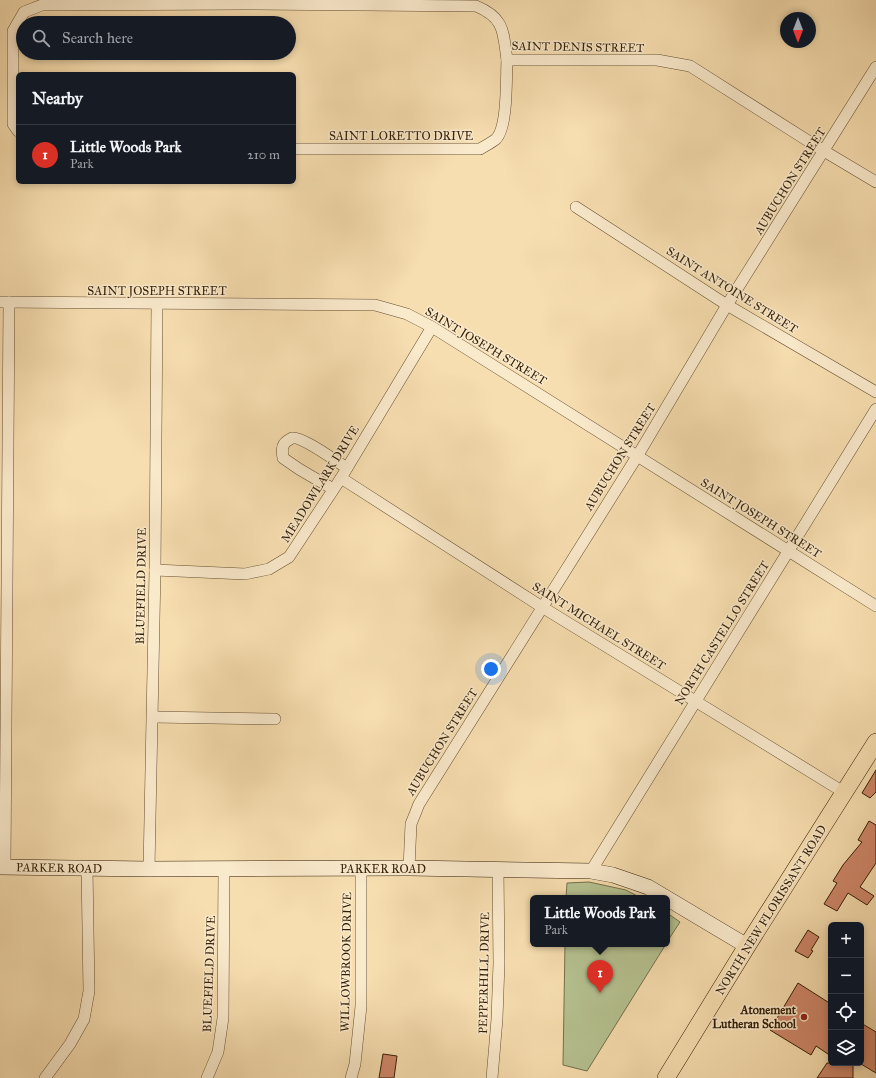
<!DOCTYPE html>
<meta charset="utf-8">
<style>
:root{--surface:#171b24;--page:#242831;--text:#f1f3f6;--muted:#9ea1a6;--line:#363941;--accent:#d93025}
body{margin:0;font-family:"IM FELL Great Primer",serif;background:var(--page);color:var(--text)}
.controls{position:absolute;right:12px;bottom:12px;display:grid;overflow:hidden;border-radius:6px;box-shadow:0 2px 6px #0003}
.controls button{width:36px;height:36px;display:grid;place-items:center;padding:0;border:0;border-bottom:1px solid var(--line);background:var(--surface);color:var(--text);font:20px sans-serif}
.compass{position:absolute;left:780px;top:12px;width:36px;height:36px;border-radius:50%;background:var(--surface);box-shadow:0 2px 6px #0003;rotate:180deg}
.you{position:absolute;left:491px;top:669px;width:14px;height:14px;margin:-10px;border:3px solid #fff;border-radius:50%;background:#1a73e8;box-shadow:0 0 0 6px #1a73e833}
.badge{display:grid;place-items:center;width:26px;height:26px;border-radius:50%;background:var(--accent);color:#fff;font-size:13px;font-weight:700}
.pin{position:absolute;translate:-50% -33px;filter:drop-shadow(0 1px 2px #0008)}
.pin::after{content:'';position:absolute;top:21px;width:14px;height:12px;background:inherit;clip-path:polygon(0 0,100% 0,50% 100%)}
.popup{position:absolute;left:530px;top:895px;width:140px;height:52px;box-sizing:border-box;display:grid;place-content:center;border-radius:6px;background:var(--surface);filter:drop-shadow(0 1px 3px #0005);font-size:13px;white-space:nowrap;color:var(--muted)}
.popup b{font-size:15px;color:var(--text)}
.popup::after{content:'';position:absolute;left:50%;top:100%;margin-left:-8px;border:8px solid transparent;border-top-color:var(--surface)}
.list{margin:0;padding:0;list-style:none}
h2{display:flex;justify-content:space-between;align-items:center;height:52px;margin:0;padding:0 16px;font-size:17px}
h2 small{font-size:13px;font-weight:400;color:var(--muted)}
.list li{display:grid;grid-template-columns:26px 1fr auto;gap:12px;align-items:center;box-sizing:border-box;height:60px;padding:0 16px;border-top:1px solid var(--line)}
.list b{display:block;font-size:15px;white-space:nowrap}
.list p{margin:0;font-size:13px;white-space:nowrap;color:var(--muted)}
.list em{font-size:13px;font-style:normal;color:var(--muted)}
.icon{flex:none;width:22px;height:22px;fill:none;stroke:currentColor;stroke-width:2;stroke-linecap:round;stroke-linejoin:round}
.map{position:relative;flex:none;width:876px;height:1078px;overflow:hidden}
.search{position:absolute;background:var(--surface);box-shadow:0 2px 6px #0003;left:16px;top:16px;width:280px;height:44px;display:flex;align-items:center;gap:10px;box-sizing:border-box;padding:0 14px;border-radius:22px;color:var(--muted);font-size:15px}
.panel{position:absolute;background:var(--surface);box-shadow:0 2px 6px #0003;left:16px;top:72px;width:280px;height:112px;border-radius:6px}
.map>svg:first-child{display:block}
.green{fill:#b6c291;stroke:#74704c}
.building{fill:#ce8669;stroke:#331e06}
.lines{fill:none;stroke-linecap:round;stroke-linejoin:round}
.minor-casing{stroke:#644e30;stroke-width:12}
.secondary-casing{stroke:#331e06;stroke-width:16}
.primary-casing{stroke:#331e06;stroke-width:18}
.minor{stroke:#faeacc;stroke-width:11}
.secondary{stroke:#faeacc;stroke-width:15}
.primary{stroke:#f7deb0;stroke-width:17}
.poi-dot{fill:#8f2418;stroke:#faeacc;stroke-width:1.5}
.labels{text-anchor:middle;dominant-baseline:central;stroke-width:3;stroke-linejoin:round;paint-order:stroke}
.street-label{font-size:12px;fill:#331e06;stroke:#faeacc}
.poi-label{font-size:12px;font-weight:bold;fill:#331e06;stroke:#faeacc;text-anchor:end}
</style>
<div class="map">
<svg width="876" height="1078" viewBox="0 0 876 1078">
<rect width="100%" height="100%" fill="#f7deb0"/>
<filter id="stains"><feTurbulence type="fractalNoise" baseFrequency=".005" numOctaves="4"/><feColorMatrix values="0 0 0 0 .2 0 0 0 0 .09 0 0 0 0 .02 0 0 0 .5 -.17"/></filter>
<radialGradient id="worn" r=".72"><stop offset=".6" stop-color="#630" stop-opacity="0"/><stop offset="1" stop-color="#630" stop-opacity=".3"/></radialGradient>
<g class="green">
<polygon points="589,882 626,890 641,898 566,898 567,883"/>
<polygon points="667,913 680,922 667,942"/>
<polygon points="565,944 666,944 587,1071 563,1065"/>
</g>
<g class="building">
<polygon points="876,770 876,792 870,798 862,793"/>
<polygon points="869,821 876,825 876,863 860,887 874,896 867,905 848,893 837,911 824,904 837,883 833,881 843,865 862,842 858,840"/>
<polygon points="808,930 819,937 811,950 813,951 808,958 795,951"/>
<polygon points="798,983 831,1004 831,1056 816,1046 811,1055 770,1030"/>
<polygon points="861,1023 876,1032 876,1073 861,1064"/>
<polygon points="383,1054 397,1056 394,1078 379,1078"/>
<polygon points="827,1063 853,1063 853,1078 817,1078"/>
</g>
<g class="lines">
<defs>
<g id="minor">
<path d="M18 131 13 124V31L24 12 42 5 246 4 476 6C505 18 503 32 507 60H657L690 66 824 151 876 182"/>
<path d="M294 149H480C485 146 491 143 496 139 508 127 506 78 507 60"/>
<polyline points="576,207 727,305 876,392"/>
<polyline points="0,302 375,305 407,314 432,327 876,606"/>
<polyline points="341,478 542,607 845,793"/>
<path d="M333 489 299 469 283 458C282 452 281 445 287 441 287 441 292 438 292 438 302 436 337 462 347 468"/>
<polyline points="155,570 245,574 269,569 289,557 341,478 432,327"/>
<polyline points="153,717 275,719"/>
<polyline points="5,867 9,302"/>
<polyline points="409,868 411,824 419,804 638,455 727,305 876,67"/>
<polyline points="149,869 155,570 157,304"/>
<polyline points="591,871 876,409"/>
<polyline points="45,1078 70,1044 84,1019 89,991 87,868"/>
<polyline points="207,1078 218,1052 223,1018 224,869"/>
<polyline points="351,1078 355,1064 361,1006 361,869"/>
<polyline points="492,1078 497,1019 499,963 498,869"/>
</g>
<polyline id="secondary" points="0,867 149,869 409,868 591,871 613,875 648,887 747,946"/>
<polyline id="primary" points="666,1078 747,946 876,742"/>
</defs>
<use href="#minor" class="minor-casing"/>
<use href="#secondary" class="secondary-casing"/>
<use href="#primary" class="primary-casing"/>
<use href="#minor" class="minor"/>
<use href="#secondary" class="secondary"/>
<use href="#primary" class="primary"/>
</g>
<circle class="poi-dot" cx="804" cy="1017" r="4"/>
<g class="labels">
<g class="street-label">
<text transform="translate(578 47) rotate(1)">SAINT DENIS STREET</text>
<text x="401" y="136">SAINT LORETTO DRIVE</text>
<text transform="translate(790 181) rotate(-58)">AUBUCHON STREET</text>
<text transform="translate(732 290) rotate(32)">SAINT ANTOINE STREET</text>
<text x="157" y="291">SAINT JOSEPH STREET</text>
<text transform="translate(486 346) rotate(31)">SAINT JOSEPH STREET</text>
<text transform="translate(620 457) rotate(-58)">AUBUCHON STREET</text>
<text transform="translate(320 484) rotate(-58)">MEADOWLARK DRIVE</text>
<text transform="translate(761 518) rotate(32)">SAINT JOSEPH STREET</text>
<text transform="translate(141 586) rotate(-89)">BLUEFIELD DRIVE</text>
<text transform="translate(599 626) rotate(32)">SAINT MICHAEL STREET</text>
<text transform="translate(722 633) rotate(-58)">NORTH CASTELLO STREET</text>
<text transform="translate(442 742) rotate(-58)">AUBUCHON STREET</text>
<text transform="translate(59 868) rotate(1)">PARKER ROAD</text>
<text x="383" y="869">PARKER ROAD</text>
<text transform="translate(771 910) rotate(-58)">NORTH NEW FLORISSANT ROAD</text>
<text transform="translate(346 962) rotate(-89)">WILLOWBROOK DRIVE</text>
<text transform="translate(484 973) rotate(-89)">PEPPERHILL DRIVE</text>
<text transform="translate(209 974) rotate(-88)">BLUEFIELD DRIVE</text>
</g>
<g class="poi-label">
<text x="796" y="1010">Atonement<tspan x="796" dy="14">Lutheran School</tspan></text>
</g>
</g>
<rect width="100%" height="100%" filter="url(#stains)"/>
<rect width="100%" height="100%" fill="url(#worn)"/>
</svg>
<div class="controls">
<button>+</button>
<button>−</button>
<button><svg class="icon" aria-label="locate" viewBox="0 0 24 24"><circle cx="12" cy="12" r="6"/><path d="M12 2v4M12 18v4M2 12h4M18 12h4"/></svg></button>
<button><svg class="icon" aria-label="layers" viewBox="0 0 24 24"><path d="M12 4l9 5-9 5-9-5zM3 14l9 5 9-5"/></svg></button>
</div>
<svg class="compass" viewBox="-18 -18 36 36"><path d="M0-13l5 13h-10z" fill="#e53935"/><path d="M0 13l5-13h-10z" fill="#9ea1a6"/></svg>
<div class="you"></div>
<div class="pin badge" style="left:600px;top:993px">1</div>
<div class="popup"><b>Little Woods Park</b>Park</div>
<div class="search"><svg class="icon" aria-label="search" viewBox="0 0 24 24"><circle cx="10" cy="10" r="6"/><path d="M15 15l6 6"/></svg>Search here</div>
<section class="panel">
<h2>Nearby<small></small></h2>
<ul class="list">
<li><span class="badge">1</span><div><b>Little Woods Park</b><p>Park</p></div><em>210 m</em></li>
</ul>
</section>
</div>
